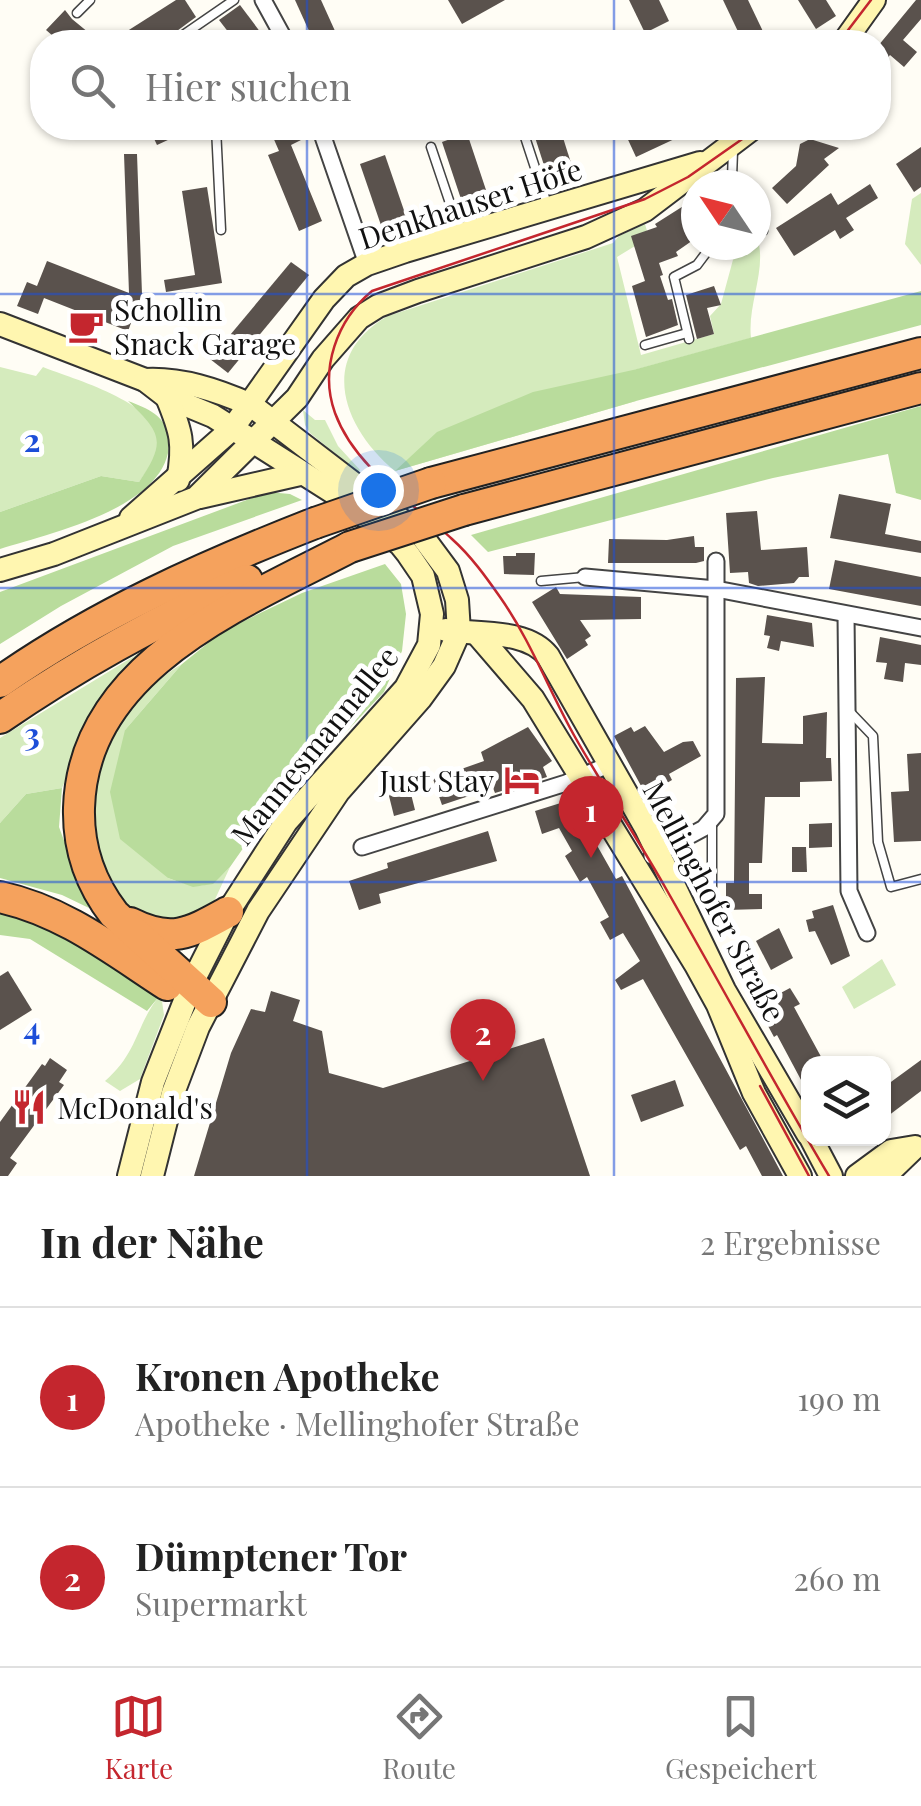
<!DOCTYPE html>
<html lang="de">
<meta charset="utf-8">
<style>
:root{--surface:#fff;--page:#f6f6f6;--text:#222;--muted:#767676;--line:#e0e0e0;--accent:#c4262e}
body{margin:0;font-family:"Playfair Display",serif;background:var(--page);color:var(--text)}
.controls{position:absolute;right:30px;bottom:30px;display:grid;overflow:hidden;border-radius:20px;box-shadow:0 2px 8px #0004}
.controls button{width:90px;height:90px;display:grid;place-items:center;padding:0;border:0;border-bottom:2px solid var(--line);background:var(--surface);color:var(--text);font:50px sans-serif}
.compass{position:absolute;left:681px;top:170px;width:90px;height:90px;border-radius:50%;background:var(--surface);box-shadow:0 2px 8px #0004;rotate:305deg}
.you{position:absolute;left:378px;top:490px;width:35px;height:35px;margin:-25px;border:8px solid #fff;border-radius:50%;background:#1a73e8;box-shadow:0 0 0 15px #1a73e833}
.badge{display:grid;place-items:center;width:65px;height:65px;border-radius:50%;background:var(--accent);color:#fff;font-size:32px;font-weight:700}
.pin{position:absolute;translate:-50% -82px;filter:drop-shadow(0 2px 5px #0008)}
.pin::after{content:'';position:absolute;top:52px;width:35px;height:30px;background:inherit;clip-path:polygon(0 0,100% 0,50% 100%)}
.list{margin:0;padding:0;list-style:none}
h2{display:flex;justify-content:space-between;align-items:center;height:130px;margin:0;padding:0 40px;font-size:42px}
h2 small{font-size:32px;font-weight:400;color:var(--muted)}
.list li{display:grid;grid-template-columns:65px 1fr auto;gap:30px;align-items:center;box-sizing:border-box;height:180px;padding:0 40px;border-top:2px solid var(--line)}
.list b{display:block;font-size:38px;white-space:nowrap}
.list p{margin:0;font-size:32px;white-space:nowrap;color:var(--muted)}
.list em{font-size:32px;font-style:normal;color:var(--muted)}
.icon{flex:none;width:55px;height:55px;fill:none;stroke:currentColor;stroke-width:2;stroke-linecap:round;stroke-linejoin:round}
.map{position:relative;flex:none;width:921px;height:1176px;overflow:hidden}
.search{position:absolute;background:var(--surface);box-shadow:0 2px 8px #0004;left:30px;right:30px;top:30px;height:110px;display:flex;align-items:center;gap:25px;box-sizing:border-box;padding:0 35px;border-radius:40px;color:var(--muted);font-size:38px}
.sheet{height:490px;background:var(--surface)}
nav{display:flex;justify-content:space-around;align-items:center;box-sizing:border-box;height:140px;border-top:2px solid var(--line);background:var(--surface);font-size:28px;color:var(--muted)}
nav a{display:grid;justify-items:center;gap:5px}
nav .on{color:var(--accent)}
.map>svg:first-child{display:block}
.green{fill:#d5ebbd}
.forest{fill:#b9dc9c}
.building{fill:#5a524d}
.lines{fill:none;stroke-linecap:round;stroke-linejoin:round}
.lane-casing{stroke:#444;stroke-width:11}
.street-casing{stroke:#444;stroke-width:19}
.secondary-casing{stroke:#333;stroke-width:26}
.highway-casing{stroke:#222;stroke-width:34}
.lane{stroke:#fff;stroke-width:8}
.street{stroke:#fff;stroke-width:15}
.secondary{stroke:#fff6b0;stroke-width:22}
.highway{stroke:#f5a25d;stroke-width:30}
.tram{stroke:#c4262e;stroke-width:2.5}
.highway-bridge-casing{stroke:#222;stroke-width:34;stroke-linecap:butt}
.highway-bridge{stroke:#f5a25d;stroke-width:30}
.grid{fill:none;stroke:#1d4ed8;stroke-width:2.5;stroke-opacity:0.55}
.labels{text-anchor:middle;dominant-baseline:central;stroke-width:10;stroke-linejoin:round;paint-order:stroke}
.street-label{font-size:30px;fill:#111;stroke:#fff}
.poi-label{font-size:30px;fill:#111;stroke:#fff;text-anchor:start}
.grid-label{font-size:32px;text-anchor:middle;font-weight:bold;fill:#1d4ed8;stroke:#fff;stroke-width:10;stroke-linejoin:round;paint-order:stroke}
</style>
<div class="map">
<svg width="921" height="1176" viewBox="0 0 921 1176">
<rect width="100%" height="100%" fill="#fffdf5"/>
<g class="green">
<polygon points="921,193 921,265 905,244 912,199"/>
<path d="M645 224 647 231 635 246 617 257 641 355 714 334 710 316 721 304 737 245H756V234C769 266 747 303 751 338L634 370 636 401 395 471C342 427 317 356 388 316L613 243 619 236Z"/>
<path d="M0 367 36 376 43 367C73 379 157 402 158 440 159 456 148 469 139 482L101 476 0 512Z"/>
<polygon points="303,410 315,420 325,420 338,446 360,470 358,472 310,433 305,425"/>
<polygon points="177,630 79,748 62,788 26,794 0,823 0,738"/>
<path d="M182 664 125 730 168 878C199 889 206 891 230 867L211 908 180 926 129 911C120 898 109 885 103 872 98 860 98 845 96 833 84 761 122 700 182 664Z"/>
<polygon points="882,959 896,985 854,1009 842,987"/>
<path d="M161 994 164 1015 140 1079 120 1091 105 1081C139 1052 136 1023 161 994Z"/>
</g>
<g class="forest">
<polygon points="921,291 921,325 636,401 395,471 437,432 533,392 633,370"/>
<path d="M128 401C147 408 167 416 169 439 173 507 50 533 0 549V512L101 476 139 482C167 441 161 433 128 401Z"/>
<polygon points="921,406 921,500 896,493 888,454 773,478 488,552 471,535"/>
<polygon points="268,492 290,494 302,500 173,546 61,606 0,644 0,592"/>
<polygon points="385,564 401,584 406,614 402,651 384,692 265,817 230,867 213,884 193,887 168,878 120,839 110,792 125,730 182,664 223,631 302,593"/>
<polygon points="62,788 59,827 89,908 62,895 0,878 0,823 26,794"/>
<polygon points="0,908 34,917 161,994 147,1011 30,939 0,935"/>
</g>
<g class="building">
<polygon points="176,0 185,0 196,17 166,39 161,42 110,42"/>
<polygon points="295,0 321,0 340,42 314,42"/>
<polygon points="448,0 505,0 462,24"/>
<polygon points="629,0 659,0 669,21 645,33"/>
<polygon points="723,0 748,0 768,42 743,42"/>
<polygon points="798,0 826,0 836,16 816,29"/>
<polygon points="916,0 921,0 921,19 903,40 917,52 904,67 890,55 878,69 878,46"/>
<polygon points="240,5 264,37 257,42 236,42 219,20"/>
<polygon points="65,10 72,19 100,42 60,42 46,30"/>
<polygon points="149,128 194,128 157,145"/>
<polygon points="269,128 295,128 301,140 291,145 322,221 299,231 268,155 279,151"/>
<polygon points="374,128 421,128 422,136 376,140"/>
<polygon points="532,128 560,128 576,179 551,187"/>
<polygon points="631,128 698,128 636,157 624,131"/>
<polygon points="467,133 490,202 465,211 442,142"/>
<polygon points="810,139 839,148 824,159 829,165 787,204 772,188 796,166 800,144"/>
<polygon points="921,147 921,187 914,192 896,164"/>
<polygon points="124,154 137,154 142,294 128,331 44,298 38,314 17,306 27,282 37,286 47,261 129,293"/>
<polygon points="385,155 409,225 384,234 360,164"/>
<polygon points="870,184 878,198 846,218 854,230 840,239 835,230 794,256 776,228 831,193 838,205"/>
<polygon points="207,187 222,283 166,292 164,280 195,275 182,191"/>
<polygon points="696,198 696,238 676,252 678,256 659,263 663,275 660,276 668,300 672,299 678,325 646,337 632,286 645,281 631,236 657,227 655,224"/>
<polygon points="291,262 309,275 228,373 210,359"/>
<polygon points="714,286 721,305 707,308 714,334 697,339 686,295"/>
<polygon points="839,494 891,504 885,534 921,541 921,553 830,538"/>
<polygon points="757,511 761,550 807,547 809,577 799,577 794,583 758,586 749,583 748,572 730,573 726,513"/>
<polygon points="694,536 695,547 704,547 704,561 696,563 608,563 609,539 667,540"/>
<polygon points="516,553 535,553 534,575 504,574 503,556 516,556"/>
<polygon points="835,560 921,577 921,606 829,589"/>
<polygon points="556,587 560,594 641,597 641,619 580,620 591,636 585,640 588,645 567,659 532,602"/>
<polygon points="767,615 812,623 814,647 781,641 779,651 767,648 770,636 764,635"/>
<polygon points="880,637 921,645 921,665 905,663 903,682 884,679 887,663 876,662"/>
<polygon points="765,677 762,743 803,744 803,716 827,712 826,758 831,758 832,781 800,782 800,797 765,797 762,863 749,863 749,894 762,894 762,909 726,910 726,883 734,883 736,678"/>
<polygon points="645,726 664,752 683,742 693,741 701,756 669,774 672,780 646,795 614,736 631,727 634,732"/>
<polygon points="528,727 552,761 543,767 547,777 495,793 493,788 442,805 433,779 484,761 481,752"/>
<polygon points="921,753 921,841 894,842 891,792 909,791 907,754"/>
<polygon points="409,786 415,810 394,816 388,792"/>
<polygon points="567,801 573,803 616,879 622,876 783,1176 762,1176 746,1146 740,1150 643,979 621,990 615,980 640,961 623,933 610,940 600,922 609,917 587,877 580,882 565,856 572,851 559,828 542,834 535,811"/>
<polygon points="832,823 832,847 809,848 809,824"/>
<polygon points="488,831 497,861 379,894 381,903 359,910 349,881 388,868 387,863"/>
<polygon points="792,847 806,847 807,872 792,872"/>
<polygon points="833,905 850,956 831,965 815,931 809,932 806,920 814,918 812,911"/>
<polygon points="779,928 793,958 771,970 756,941"/>
<polygon points="8,971 32,1010 0,1030 0,976"/>
<polygon points="790,988 800,1004 794,1007 825,1064 808,1064 808,1093 777,1035 774,1037 761,1013 779,1003 775,996"/>
<polygon points="271,991 300,1000 293,1021 322,1031 329,1073 383,1088 544,1038 590,1176 194,1176 231,1053 251,1009 265,1012"/>
<polygon points="50,1058 67,1070 59,1082 64,1085 10,1158 17,1163 8,1176 0,1176 0,1122 42,1064 45,1066"/>
<polygon points="921,1060 921,1091 884,1119 884,1087"/>
<polygon points="675,1080 684,1106 641,1122 631,1095"/>
</g>
<g class="lines">
<defs>
<g id="lane">
<polyline points="77,13 90,0"/>
<polyline points="173,42 234,0"/>
<polyline points="216,128 221,230"/>
<polyline points="522,128 547,204"/>
<polyline points="431,147 459,230"/>
<polyline points="733,151 732,178 736,185"/>
<polyline points="756,218 763,231"/>
<polyline points="689,339 674,277 697,265 712,245"/>
<polyline points="645,345 687,333"/>
<polyline points="541,581 585,577"/>
<polyline points="850,712 873,736 878,842 891,887 921,879"/>
<polyline points="712,911 712,822"/>
</g>
<g id="street">
<polyline points="263,0 286,42"/>
<polyline points="320,128 367,264"/>
<polyline points="585,577 716,589 921,628"/>
<polyline points="846,615 849,891 867,933"/>
<polyline points="362,847 566,783 608,765"/>
<polyline points="652,856 704,828 716,814 716,561"/>
</g>
<g id="secondary">
<polyline points="844,42 874,0"/>
<polyline points="0,324 145,380 167,397 213,416 339,496 400,544 408,554 423,576 432,614 429,645 406,688 286,822 228,912 192,983 153,1082 129,1176"/>
<path d="M145 380C181 378 217 390 251 405L422 536 448 571 457 600 459 632 444 666 420 699 338 792 258 911 198 1027 173 1093 152 1176"/>
<path d="M167 397C181 431 185 444 178 480"/>
<polyline points="200,497 300,474"/>
<polyline points="131,518 232,429 324,299 346,276 367,264 405,251 700,163"/>
<polyline points="0,570 54,554 196,498 297,398 323,359 359,318 378,306 418,291 586,237 645,210 753,128"/>
<path d="M446 630C478 635 527 629 548 656L646 828 724 990 808 1134"/>
<polyline points="478,635 533,699 696,965 718,1005 754,1093 800,1176"/>
<polyline points="811,1138 831,1176"/>
<polyline points="857,1176 891,1151 915,1147"/>
<polyline points="885,1176 914,1148"/>
</g>
<g id="highway">
<polyline points="431,483 921,353"/>
<polyline points="464,510 921,388"/>
<path d="M0 682C97 614 205 566 315 523"/>
<path d="M0 718C78 664 161 619 247 580"/>
<path d="M0 897C64 911 113 950 167 985"/>
<path d="M130 923C172 944 190 933 228 912"/>
<path d="M211 1002 114 914C90 883 78 847 79 808 83 665 241 604 350 547"/>
</g>
</defs>
<use href="#lane" class="lane-casing"/>
<use href="#street" class="street-casing"/>
<use href="#secondary" class="secondary-casing"/>
<use href="#highway" class="highway-casing"/>
<use href="#lane" class="lane"/>
<use href="#street" class="street"/>
<use href="#secondary" class="secondary"/>
<use href="#highway" class="highway"/>
<g class="tram">
<polyline points="839,42 871,0"/>
<path d="M758 128 688 177 645 199 372 291C337 320 319 369 335 413 355 468 412 502 452 539 471 556 486 577 500 597 531 641 549 691 575 737 604 788 636 836 665 887 720 983 772 1080 829 1176"/>
<polyline points="760,1086 809,1176"/>
</g>
<defs>
<g id="highway-bridge">
<polyline points="315,523 431,483"/>
<polyline points="350,547 464,510"/>
</g>
</defs>
<use href="#highway-bridge" class="highway-bridge-casing"/>
<use href="#highway-bridge" class="highway-bridge"/>
</g>
<path class="grid" d="M307 0V42M614 0V42M307 128V1176M614 128V1176M0 294H921M0 588H921M0 882H921"/>
<defs>
<symbol id="cafe-bare" viewBox="-9 -9 18 18"><path d="M-5.5-4.5H6V0H3Q3 3.5 0 3.5H-2.5Q-5.5 3.5-5.5 0ZM3-3.2v2h1.7v-2ZM-6 4.5H4V6H-6Z" fill="#c4262e" stroke="#fff" stroke-width="2.5" paint-order="stroke"/></symbol>
<symbol id="hotel-bare" viewBox="-9 -9 18 18"><path d="M-6-4.5h1.5V1H6V5H4.5V3h-9V5H-6ZM-4 0a1.8 1.8 0 1 1 3.6 0ZM.5 0V-2.5h3Q6-2.5 6 0Z" fill="#c4262e" stroke="#fff" stroke-width="2.5" paint-order="stroke"/></symbol>
<symbol id="restaurant-bare" viewBox="-9 -9 18 18"><path d="M-5-6h1v4h1v-4h1v4h1v-4h1v5L-1.5 .5V6h-2V.5L-5-1ZM5-6V6H3V1.5H1.5Q1.5-4 5-6Z" fill="#c4262e" stroke="#fff" stroke-width="2.5" paint-order="stroke"/></symbol>
</defs>
<g fill-rule="evenodd">
<use href="#cafe-bare" x="61" y="301" width="50" height="50"/>
<use href="#hotel-bare" x="497" y="755" width="50" height="50"/>
<use href="#restaurant-bare" x="4" y="1082" width="50" height="50"/>
</g>
<g class="labels">
<g class="street-label">
<text transform="translate(470 203) rotate(-18)">Denkhauser Höfe</text>
<text transform="translate(314 745) rotate(-51)">Mannesmannallee</text>
<text transform="translate(715 901) rotate(62)">Mellinghofer Straße</text>
</g>
<g class="poi-label">
<text x="114" y="309">Schollin<tspan x="114" dy="34">Snack Garage</tspan></text>
<text x="494" y="780" text-anchor="end">Just Stay</text>
<text x="57" y="1107">McDonald's</text>
</g>
</g>
<g class="grid-label">
<text x="32" y="452">2</text>
<text x="32" y="746">3</text>
<text x="32" y="1040">4</text>
</g>
</svg>
<div class="controls">
<button><svg class="icon" aria-label="layers" viewBox="0 0 24 24"><path d="M12 4l9 5-9 5-9-5zM3 14l9 5 9-5"/></svg></button>
</div>
<svg class="compass" viewBox="-18 -18 36 36"><path d="M0-13l5 13h-10z" fill="#e53935"/><path d="M0 13l5-13h-10z" fill="#767676"/></svg>
<div class="you"></div>
<div class="pin badge" style="left:591px;top:858px">1</div>
<div class="pin badge" style="left:483px;top:1081px">2</div>
<div class="search"><svg class="icon" aria-label="search" viewBox="0 0 24 24"><circle cx="10" cy="10" r="6"/><path d="M15 15l6 6"/></svg>Hier suchen</div>
</div>
<section class="sheet">
<h2>In der Nähe<small>2 Ergebnisse</small></h2>
<ul class="list">
<li><span class="badge">1</span><div><b>Kronen Apotheke</b><p>Apotheke · Mellinghofer Straße</p></div><em>190 m</em></li>
<li><span class="badge">2</span><div><b>Dümptener Tor</b><p>Supermarkt</p></div><em>260 m</em></li>
</ul>
</section>
<nav>
<a class="on"><svg class="icon" aria-label="map" viewBox="0 0 24 24"><path d="M3 6l6-2 6 2 6-2v14l-6 2-6-2-6 2zM9 4v14M15 6v14"/></svg>Karte</a>
<a><svg class="icon" aria-label="directions" viewBox="0 0 24 24"><path d="M12 3l9 9-9 9-9-9zM9 14v-3h6M13 9l2 2-2 2"/></svg>Route</a>
<a><svg class="icon" aria-label="saved" viewBox="0 0 24 24"><path d="M7 4h10v16l-5-4-5 4z"/></svg>Gespeichert</a>
</nav>
